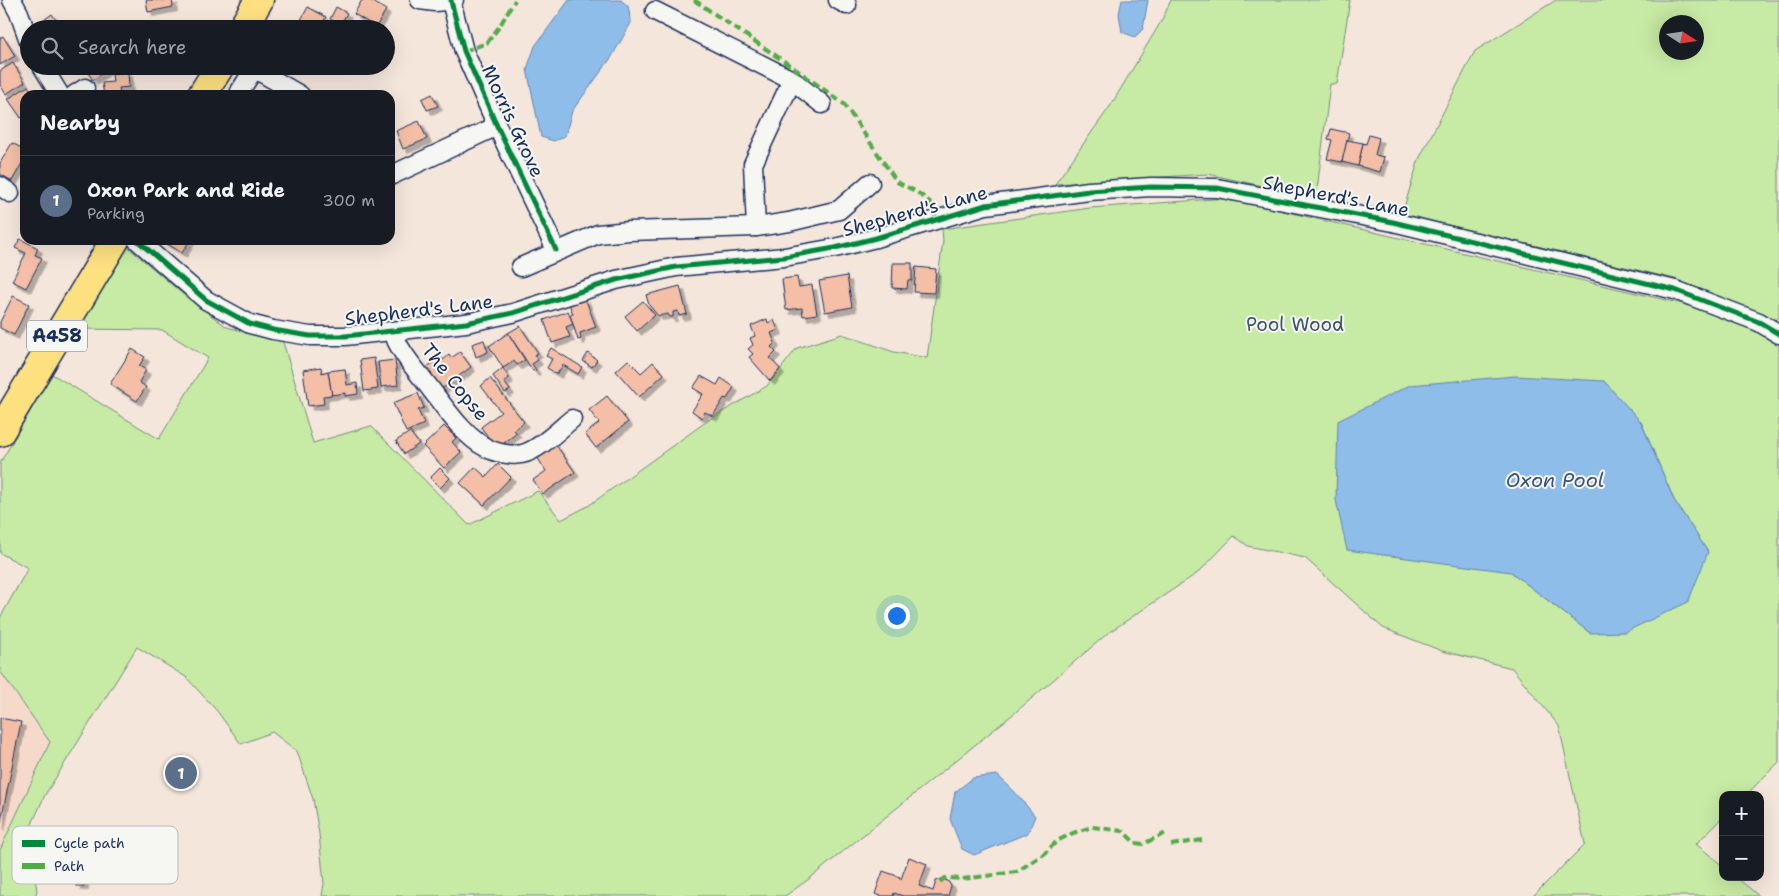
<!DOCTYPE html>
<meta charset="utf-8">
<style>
:root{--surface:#171b24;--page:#242831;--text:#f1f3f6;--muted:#9ea1a6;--line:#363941;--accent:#c8321e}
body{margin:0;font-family:"Shantell Sans",sans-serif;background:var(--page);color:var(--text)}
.controls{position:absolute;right:15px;bottom:15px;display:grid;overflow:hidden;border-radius:10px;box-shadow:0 5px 20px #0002}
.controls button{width:45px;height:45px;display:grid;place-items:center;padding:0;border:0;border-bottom:1px solid var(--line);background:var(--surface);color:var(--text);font:25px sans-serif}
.compass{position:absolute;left:1659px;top:15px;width:45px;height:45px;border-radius:50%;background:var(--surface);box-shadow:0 5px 20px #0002;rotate:102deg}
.you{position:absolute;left:896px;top:615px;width:18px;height:18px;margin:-12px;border:4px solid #fff;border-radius:50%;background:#1a73e8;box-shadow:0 0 0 8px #1a73e833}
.badge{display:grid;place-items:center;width:32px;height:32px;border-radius:50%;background:var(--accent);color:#fff;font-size:16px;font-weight:700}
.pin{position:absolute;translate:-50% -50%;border:2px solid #fff;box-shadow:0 1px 5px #0006}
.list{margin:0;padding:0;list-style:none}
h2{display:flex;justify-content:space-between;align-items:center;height:65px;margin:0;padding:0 20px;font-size:21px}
h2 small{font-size:16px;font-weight:400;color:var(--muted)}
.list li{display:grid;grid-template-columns:32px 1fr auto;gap:15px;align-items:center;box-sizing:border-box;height:90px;padding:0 20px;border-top:1px solid var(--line)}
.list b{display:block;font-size:19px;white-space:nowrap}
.list p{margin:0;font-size:16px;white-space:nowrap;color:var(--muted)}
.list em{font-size:16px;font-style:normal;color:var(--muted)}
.icon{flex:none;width:28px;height:28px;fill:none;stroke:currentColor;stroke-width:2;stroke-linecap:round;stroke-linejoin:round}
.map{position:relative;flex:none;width:1779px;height:896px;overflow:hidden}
.search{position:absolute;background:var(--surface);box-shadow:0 5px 20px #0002;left:20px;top:20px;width:375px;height:55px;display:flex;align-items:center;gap:12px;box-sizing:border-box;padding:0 18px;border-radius:28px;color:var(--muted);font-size:19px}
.panel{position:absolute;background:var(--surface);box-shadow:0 5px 20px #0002;left:20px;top:90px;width:375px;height:155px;border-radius:15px}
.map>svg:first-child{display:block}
.built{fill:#f5dacb}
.green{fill:#c7eaa4;stroke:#718c81;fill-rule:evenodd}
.water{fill:#8fbde9;stroke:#6184b1}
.building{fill:#f4bfa6;stroke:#1b2f5e;filter:url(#shadow)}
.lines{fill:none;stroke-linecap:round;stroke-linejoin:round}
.minor-casing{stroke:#1b2f5e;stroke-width:21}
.primary-casing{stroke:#1b2f5e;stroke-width:31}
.minor{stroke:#f6f6f2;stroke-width:18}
.primary{stroke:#fde080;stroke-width:28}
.quiet{stroke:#52ab49;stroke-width:4;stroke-dasharray:8 4;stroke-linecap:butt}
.cycleway-casing{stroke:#f6f6f2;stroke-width:8}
.cycleway{stroke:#00873e;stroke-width:5}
.labels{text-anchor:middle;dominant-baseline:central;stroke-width:4;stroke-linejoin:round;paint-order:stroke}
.shield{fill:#f6f6f2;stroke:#5d6b8a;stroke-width:1}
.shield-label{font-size:18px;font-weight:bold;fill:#1b2f5e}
.street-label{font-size:19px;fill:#1b2f5e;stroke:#f6f6f2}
.park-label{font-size:19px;fill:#3d546c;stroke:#f6f6f2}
.water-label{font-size:20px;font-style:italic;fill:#385281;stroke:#f6f6f2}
.key{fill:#f6f6f2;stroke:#b4bac6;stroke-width:1}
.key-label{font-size:14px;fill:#1b2f5e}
</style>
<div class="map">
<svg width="1779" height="896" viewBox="0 0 1779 896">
<defs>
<filter id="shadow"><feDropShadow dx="4.5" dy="4.5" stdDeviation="0" flood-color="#0004"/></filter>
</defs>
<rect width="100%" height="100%" fill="#f5e6db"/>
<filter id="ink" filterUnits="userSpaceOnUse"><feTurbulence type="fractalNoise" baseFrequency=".02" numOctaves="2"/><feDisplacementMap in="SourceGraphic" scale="10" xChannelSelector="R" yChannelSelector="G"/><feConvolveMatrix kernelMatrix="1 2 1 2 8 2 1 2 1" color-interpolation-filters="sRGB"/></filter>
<g filter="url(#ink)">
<polygon class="built" points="0,671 50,742 0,850"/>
<g class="green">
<polygon points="1171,0 1350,0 1337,84 1330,84 1316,198 1208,174 1055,184 1111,105 1162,20"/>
<path d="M1556 0H1779V317L1776 320 1675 279 1402 214 1419 159 1475 51ZM1666 22H1696V52H1666Z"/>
<path d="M1227 198 1679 303 1749 326 1779 344V762L1746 795H1723V817L1696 844 1723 866V877H1736L1759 896H1533L1585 844 1559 726 1512 668 1442 651 1383 628 1305 558 1248 546 1234 536 1199 572 1108 633 1017 711 809 879 785 896H322L324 884 319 834 313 799 297 751 272 732 241 744 217 711 186 677 137 647 45 795 32 824 33 863 37 891 35 896H0V850L50 742 0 671V618L28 568 0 553V463L52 374 159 439 208 358 162 330 79 329 128 247 185 296 227 327 283 342 313 443 371 426 469 525 538 491 561 520 588 506 710 419 767 386 797 348 842 334 894 352 927 358 943 241 942 229 1090 208ZM1641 422 1674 500 1708 552 1590 633 1511 572Z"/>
</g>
<g class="water">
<polygon points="569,0 621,0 628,6 631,23 611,58 572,111 565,136 554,141 541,137 527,69 535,46"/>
<polygon points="1122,0 1148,0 1143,29 1135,37 1122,32 1119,14"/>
<polygon points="1515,376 1604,381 1641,422 1674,500 1708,552 1688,602 1625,632 1590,633 1511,572 1347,550 1336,500 1338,421 1410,385"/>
<polygon points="997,775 1015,792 1035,816 1028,833 974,855 962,849 950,819 955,792 973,778"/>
</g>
<g class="building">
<polygon points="146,0 174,0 172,0 173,7 148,12"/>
<polygon points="362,0 370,0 386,10 376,27 354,14"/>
<polygon points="308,7 326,17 319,29 296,29"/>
<polygon points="336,7 347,13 340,25 330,19"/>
<polygon points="52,14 62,29 40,29 37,25"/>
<polygon points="3,36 15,56 0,65 0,38"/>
<polygon points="13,63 25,82 6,94 0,85 0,71"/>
<polygon points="83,66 108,66 109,68 93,80"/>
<polygon points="128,72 129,87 119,88 120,95 104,95 102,83 113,82 112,74"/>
<polygon points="28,86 34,95 25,95 25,115 21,118 8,99"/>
<polygon points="432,94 438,106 427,110 422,99"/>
<polygon points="419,121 427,139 403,149 396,131"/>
<polygon points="1331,129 1349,133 1342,162 1327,159 1332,140 1328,139"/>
<polygon points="1369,135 1379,138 1375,155 1384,157 1380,172 1358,166 1363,143 1366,144"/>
<polygon points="1347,140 1363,143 1358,166 1342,162"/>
<polygon points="12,143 25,150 25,158 12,181 0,174 0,163"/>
<polygon points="20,239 38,248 35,255 42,258 26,288 12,281 26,253 15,248"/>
<polygon points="161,240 190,240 182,253"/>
<polygon points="893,263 912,263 912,281 908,280 907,289 892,288"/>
<polygon points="916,267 936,269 934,293 914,292"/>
<polygon points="847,276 852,307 825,312 819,281"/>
<polygon points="797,277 799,287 812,285 817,314 803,316 802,308 786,310 782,279"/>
<polygon points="680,286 687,314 679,316 678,311 673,312 673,317 670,317 668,314 658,316 649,305 646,295"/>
<polygon points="13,296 29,304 14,335 0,328 0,322"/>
<polygon points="585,298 596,327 580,333 581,339 578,340 570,315 573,314 569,304"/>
<polygon points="643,301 655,315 637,331 625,316"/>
<polygon points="568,311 573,324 566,327 570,337 552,343 544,320"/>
<polygon points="767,319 768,323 774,320 778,330 771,333 775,343 771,347 776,352 770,358 780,369 770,381 749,357 753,354 748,349 753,345 750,338 755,336 751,326"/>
<polygon points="520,326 538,353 534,355 538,360 532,364 536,370 533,371 508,333"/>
<polygon points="508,333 525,360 517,365 514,361 503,368 489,346"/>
<polygon points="484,340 488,352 476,357 472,344"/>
<polygon points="551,348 582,367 578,374 563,365 557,374 547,368 552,359 546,356"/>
<polygon points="132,349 145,357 139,366 146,370 139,382 146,387 137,401 110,384"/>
<polygon points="460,352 471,367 439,391 423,370 441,357 443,360 449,355 451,358"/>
<polygon points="588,353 597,360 592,367 583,361"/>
<polygon points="374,358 378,389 364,391 360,360"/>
<polygon points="395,360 398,385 381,387 378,362"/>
<polygon points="628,360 641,373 653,362 664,374 639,397 616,371"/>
<polygon points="321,367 322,373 328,371 332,395 323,396 324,404 308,406 303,370"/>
<polygon points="503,368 509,378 504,382 510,390 505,393 493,376"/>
<polygon points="345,369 347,385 357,383 358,394 345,396 345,393 332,395 328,371"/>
<polygon points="701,376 717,385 721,378 734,387 727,399 724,398 713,416 705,412 702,418 692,411 703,394 693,388"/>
<polygon points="490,378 524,422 514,430 517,433 500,446 496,441 493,444 481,427 501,412 481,386"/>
<polygon points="418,393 424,408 418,410 424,424 406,432 393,403"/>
<polygon points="607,396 628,422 596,448 585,434 599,423 589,410"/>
<polygon points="444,426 456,438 452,442 461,452 444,468 423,446"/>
<polygon points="410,432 419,444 404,454 396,441"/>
<polygon points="556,445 575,472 543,494 533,480 546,471 537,457"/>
<polygon points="498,464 511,477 484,505 460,483 475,467 486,477"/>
<polygon points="440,468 450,478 440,488 430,478"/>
<polygon points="0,718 21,722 0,826"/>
<polygon points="909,857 927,864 919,886 933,891 936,881 942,879 948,881 951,886 948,896 903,896 894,893 893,896 881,896 875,894 883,871 900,877 899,879 901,879"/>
<rect x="76" y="872" width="8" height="14"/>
</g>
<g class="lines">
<defs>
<g id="minor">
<polyline points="12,0 19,13 29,41"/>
<polyline points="420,0 435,2 454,0"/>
<polyline points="838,0 847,5"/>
<polyline points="451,1 464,51 497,126 556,250"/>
<polyline points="655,11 792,80 822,104"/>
<polyline points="42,66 60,95"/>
<polyline points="255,69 300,95"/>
<polyline points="240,91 256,66"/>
<polyline points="74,95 85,88"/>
<polyline points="390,176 497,126"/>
<polyline points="0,186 10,193"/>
<polyline points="756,227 753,164 792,80"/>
<polyline points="137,240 206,300 250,324 273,330 310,336 345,336 466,323 513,313 616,280 676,267 784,257 835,248 876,238 986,205 1089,191 1151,187 1217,188 1393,222 1675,290 1759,322 1779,334"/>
<polyline points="521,267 598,234 629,231 756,227 789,222 839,210 870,183"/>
<path d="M395 331C395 335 395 339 397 342 404 357 416 370 426 383 442 403 462 435 485 447 495 453 511 456 522 454 538 451 560 429 572 419"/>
</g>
<g id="primary">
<polyline points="242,29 259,0"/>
<polyline points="202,95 220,66"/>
<polyline points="0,432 115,240"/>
</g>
</defs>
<use href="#minor" class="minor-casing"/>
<use href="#primary" class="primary-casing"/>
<use href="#minor" class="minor"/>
<use href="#primary" class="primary"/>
<g class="quiet">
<polyline points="694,0 794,68 844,104 897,182 917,192 930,202 936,219"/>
<polyline points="464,51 487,43 499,27 515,0"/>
<polyline points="1171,845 1202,840"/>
<polyline points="940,882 945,878 963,879 1016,872 1044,854 1057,841 1073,833 1092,827 1123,831 1135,843 1143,844 1168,832"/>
</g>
<defs>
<g id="cycleway">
<polyline points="451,1 464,51 497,126 556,250"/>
<polyline points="137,240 206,300 250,324 273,330 310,336 345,336 466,323 513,313 616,280 676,267 784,257 835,248 876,238 986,205 1089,191 1151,187 1217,188 1393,222 1675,290 1759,322 1779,334"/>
</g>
</defs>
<use href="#cycleway" class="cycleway-casing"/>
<use href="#cycleway" class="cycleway"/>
</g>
</g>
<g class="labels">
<rect class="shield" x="27" y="320.5" width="60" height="31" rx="4"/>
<g class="shield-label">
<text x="57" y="336">A458</text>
</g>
<g class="street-label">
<text transform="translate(513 121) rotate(65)">Morris Grove</text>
<text transform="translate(1336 196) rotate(11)">Shepherd's Lane</text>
<text transform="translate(915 211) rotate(-15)">Shepherd's Lane</text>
<text transform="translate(419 310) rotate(-7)">Shepherd's Lane</text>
<text transform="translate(455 382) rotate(51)">The Copse</text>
</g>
<g class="park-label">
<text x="1295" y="324">Pool Wood</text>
</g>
<g class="water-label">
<text x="1555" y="480">Oxon Pool</text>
</g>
</g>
<rect x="12" y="826" width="166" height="58" rx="8" class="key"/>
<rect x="22" y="840" width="23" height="7" fill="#00873e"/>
<rect x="22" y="863" width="23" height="6" fill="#52ab49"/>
<g class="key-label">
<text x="54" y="848">Cycle path</text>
<text x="54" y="871">Path</text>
</g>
</svg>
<div class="controls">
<button>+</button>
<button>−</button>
</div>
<svg class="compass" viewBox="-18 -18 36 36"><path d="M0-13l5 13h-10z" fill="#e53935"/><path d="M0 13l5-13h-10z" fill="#9ea1a6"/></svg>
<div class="you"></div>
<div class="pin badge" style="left:181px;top:773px;background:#5c6f8a">1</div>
<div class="search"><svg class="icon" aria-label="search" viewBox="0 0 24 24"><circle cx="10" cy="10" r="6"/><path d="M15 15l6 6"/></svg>Search here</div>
<section class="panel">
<h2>Nearby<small></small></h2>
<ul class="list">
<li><span class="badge" style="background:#5c6f8a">1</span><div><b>Oxon Park and Ride</b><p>Parking</p></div><em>300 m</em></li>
</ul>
</section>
</div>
